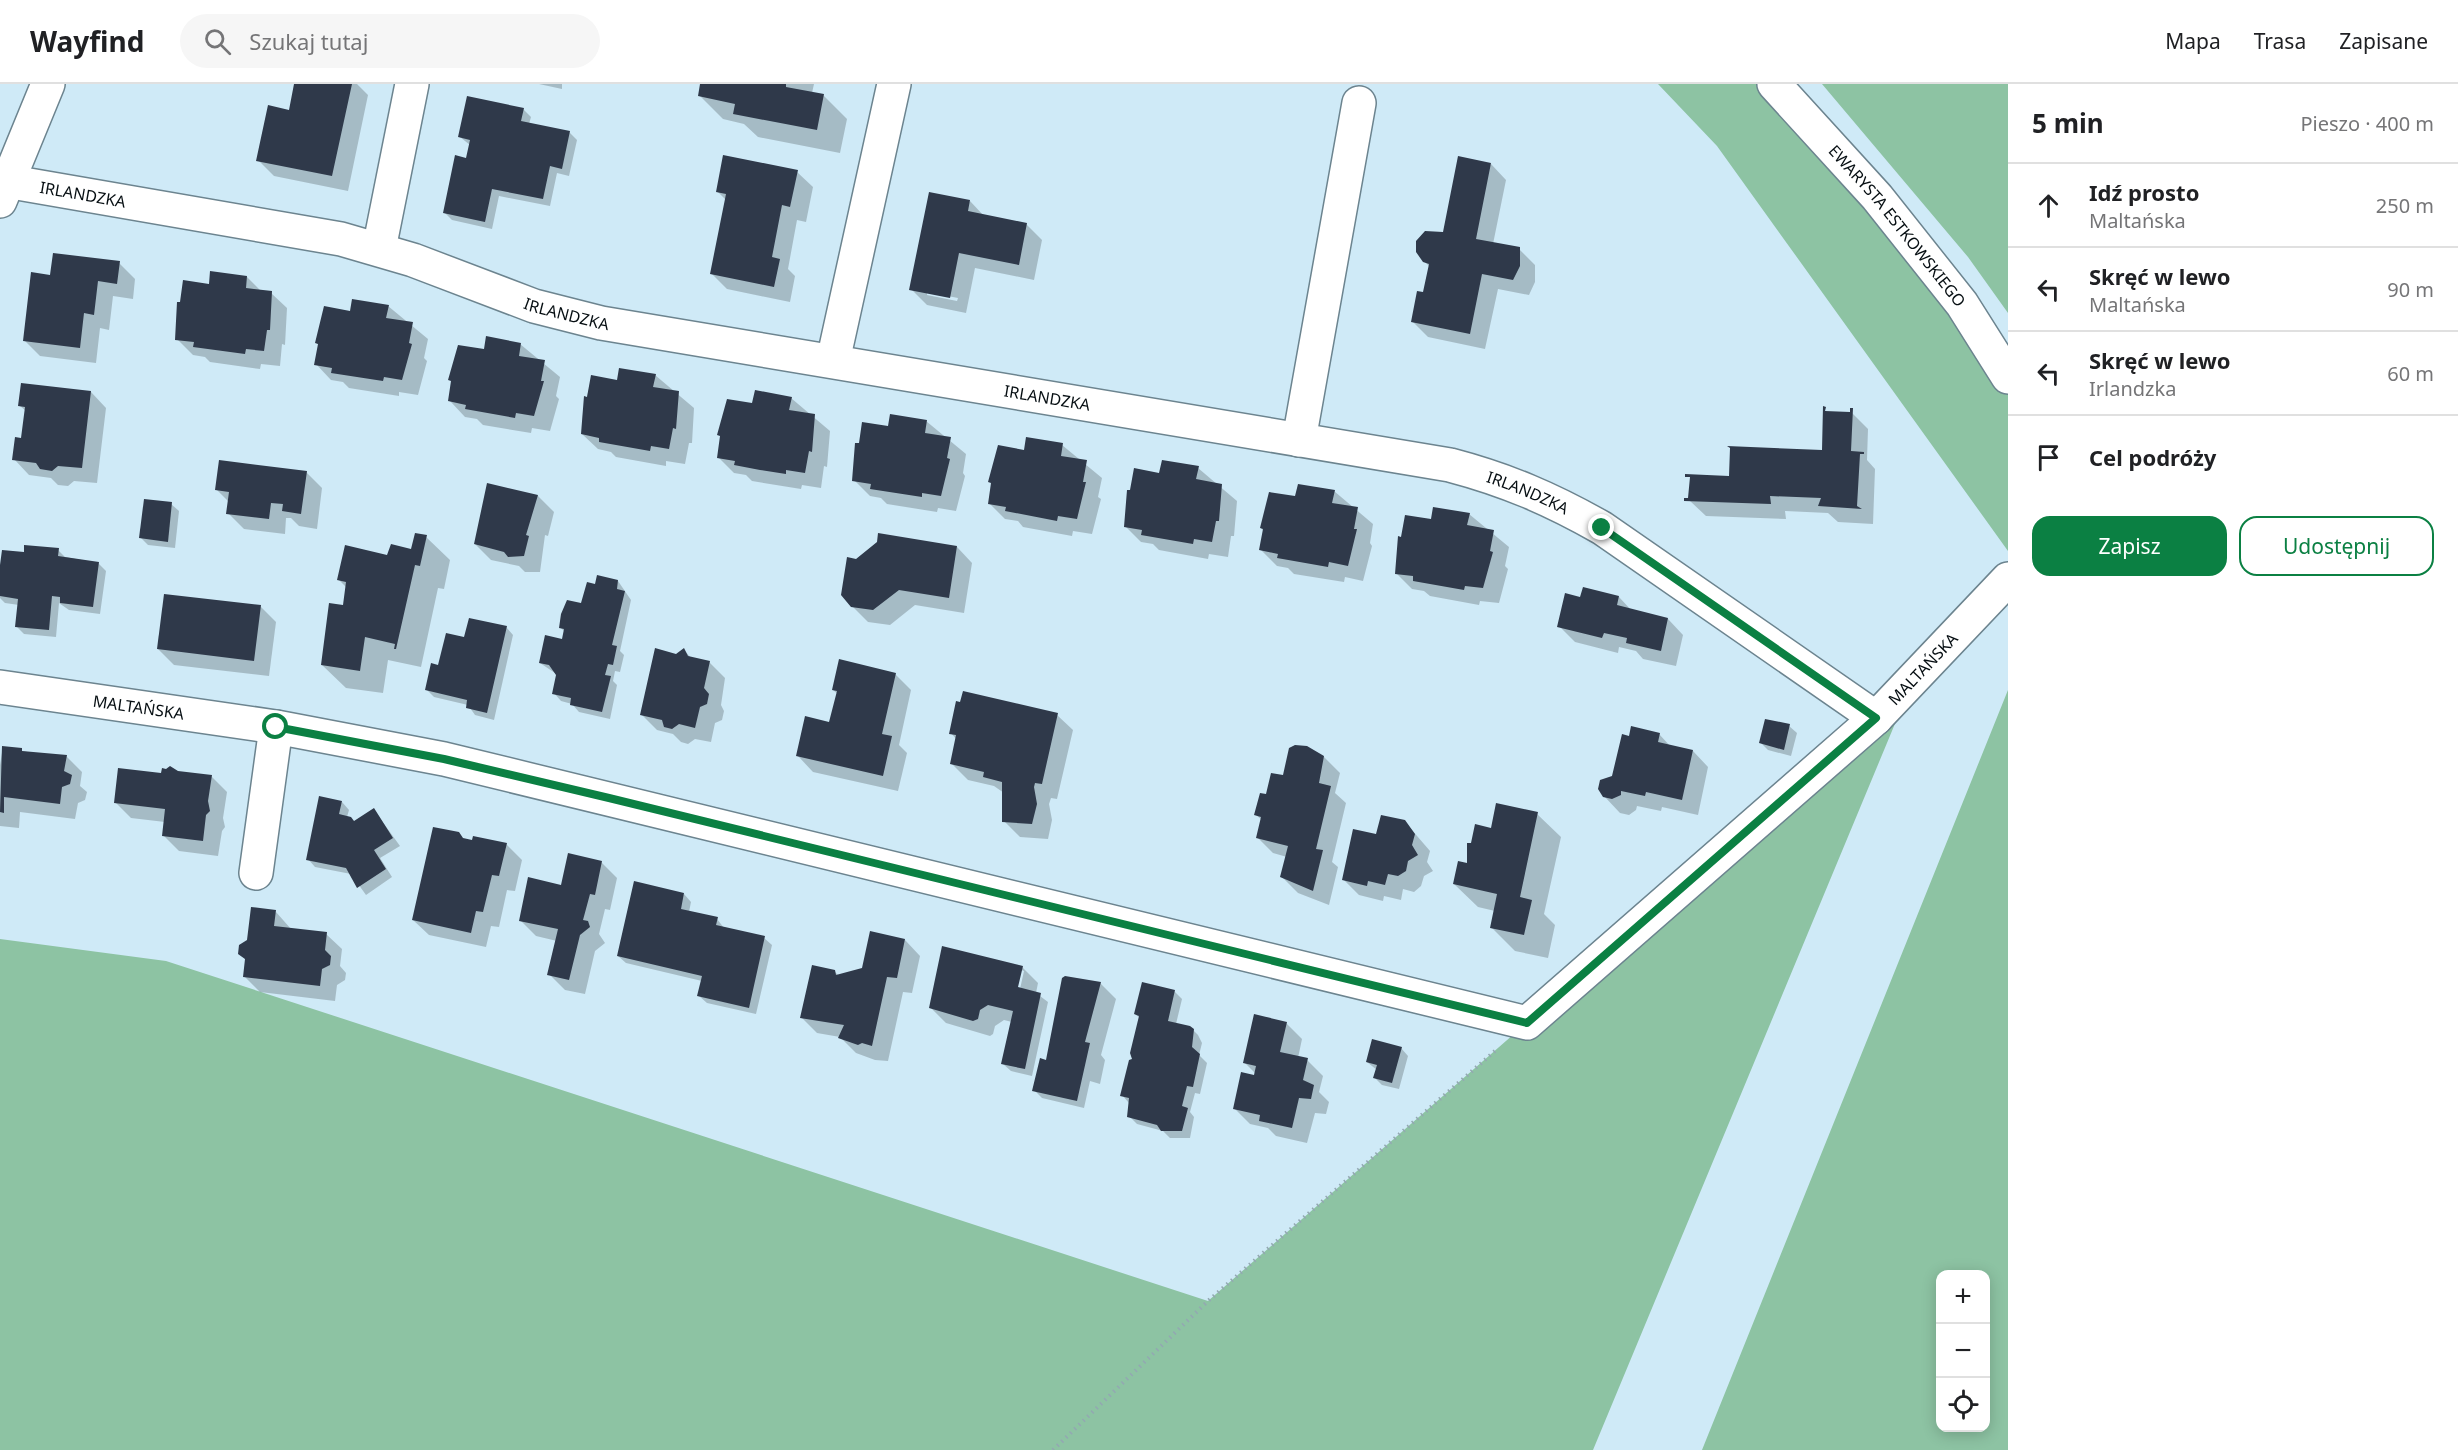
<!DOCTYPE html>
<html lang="pl">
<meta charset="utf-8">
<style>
:root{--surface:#fff;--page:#f6f6f6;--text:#202124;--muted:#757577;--line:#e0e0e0;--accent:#0b8043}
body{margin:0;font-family:"Noto Sans",sans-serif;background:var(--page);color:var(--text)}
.controls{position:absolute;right:18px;bottom:18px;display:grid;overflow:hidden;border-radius:12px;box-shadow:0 3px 15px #0003}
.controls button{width:54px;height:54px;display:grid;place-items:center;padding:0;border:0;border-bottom:2px solid var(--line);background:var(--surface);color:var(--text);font:30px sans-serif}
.stop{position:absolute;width:18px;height:18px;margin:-14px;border:4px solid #0b8043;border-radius:50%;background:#fff}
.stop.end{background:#0b8043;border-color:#fff;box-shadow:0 2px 6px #0008}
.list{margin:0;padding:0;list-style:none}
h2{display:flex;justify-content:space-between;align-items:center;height:78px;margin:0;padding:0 24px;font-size:26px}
h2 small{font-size:20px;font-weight:400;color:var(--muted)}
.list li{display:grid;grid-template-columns:39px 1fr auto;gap:18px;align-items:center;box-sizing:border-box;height:84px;padding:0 24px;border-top:2px solid var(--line)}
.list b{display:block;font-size:22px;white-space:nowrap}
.list p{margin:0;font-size:20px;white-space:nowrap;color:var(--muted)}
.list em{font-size:20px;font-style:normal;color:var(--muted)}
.actions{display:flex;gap:12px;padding:18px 24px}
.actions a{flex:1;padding:14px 0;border:2px solid var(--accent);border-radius:18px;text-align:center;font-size:21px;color:var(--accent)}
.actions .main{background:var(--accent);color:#fff}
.icon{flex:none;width:33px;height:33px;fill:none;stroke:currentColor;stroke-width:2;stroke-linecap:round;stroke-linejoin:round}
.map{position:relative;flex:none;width:2008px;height:1366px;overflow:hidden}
header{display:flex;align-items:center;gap:36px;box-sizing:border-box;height:84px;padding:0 30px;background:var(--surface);border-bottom:2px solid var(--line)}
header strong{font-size:28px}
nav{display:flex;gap:33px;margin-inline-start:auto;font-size:21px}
.search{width:420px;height:54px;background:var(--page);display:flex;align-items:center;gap:15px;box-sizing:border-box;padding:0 21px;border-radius:33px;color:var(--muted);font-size:22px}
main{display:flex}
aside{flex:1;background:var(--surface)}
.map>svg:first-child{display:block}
.green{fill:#8dc3a3;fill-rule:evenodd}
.shadow{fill:#0003;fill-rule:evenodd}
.building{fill:#2f394a}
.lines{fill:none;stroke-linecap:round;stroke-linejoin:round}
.minor-casing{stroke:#6c848f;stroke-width:36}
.tertiary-casing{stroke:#6c848f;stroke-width:36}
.path{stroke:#93a8b2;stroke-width:4;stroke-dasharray:1.5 4.5;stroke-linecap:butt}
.minor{stroke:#fff;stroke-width:33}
.tertiary{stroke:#fff;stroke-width:33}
.route{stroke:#0b8043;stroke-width:8}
.labels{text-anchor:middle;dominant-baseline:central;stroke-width:6;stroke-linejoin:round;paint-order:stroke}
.street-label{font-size:16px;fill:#060e12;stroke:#fff}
</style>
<header>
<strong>Wayfind</strong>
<div class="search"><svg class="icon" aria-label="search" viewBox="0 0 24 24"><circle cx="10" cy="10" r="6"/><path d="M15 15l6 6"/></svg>Szukaj tutaj</div>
<nav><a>Mapa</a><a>Trasa</a><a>Zapisane</a></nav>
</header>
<main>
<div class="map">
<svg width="2008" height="1366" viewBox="0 0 2008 1366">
<rect width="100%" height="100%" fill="#cfeaf7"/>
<g class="green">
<polygon points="1658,0 1774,0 2008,293 2008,467 1717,62"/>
<polygon points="1822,0 2008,0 2008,229 1968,173"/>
<polygon points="1914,594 1593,1366 0,1366 0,855 166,877 1208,1217 1876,634"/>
<path d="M2008 606V1366H1702ZM1940 1190H1986V1344H1940Z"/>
</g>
<g class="shadow">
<polygon points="296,0 357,0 368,11 348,107 274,92 258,76 290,28"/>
<polygon points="539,0 562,0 562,5"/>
<polygon points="702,0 814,0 812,9 823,11 847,35 840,69 758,53 744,40 723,35 700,12"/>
<polygon points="523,25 531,33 529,40 569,48 577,56 569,92 557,89 550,122 499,112 492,145 452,136 445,129 467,76 470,61 460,53"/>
<polygon points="1491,80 1506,96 1493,160 1519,165 1535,181 1535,198 1529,211 1498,205 1485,265 1428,253 1412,237 1425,210 1430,183 1424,177"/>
<polygon points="797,88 813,103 806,138 797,136 788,185 795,192 790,218 727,205 712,190 726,116 717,107"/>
<path d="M970 117 984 132 1026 140 1042 156 1034 196 975 184 966 229 927 221 911 205ZM927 208 958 214 957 217 927 211Z"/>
<polygon points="119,179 135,195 133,215 113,212 109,246 100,244 96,279 40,272 24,256 51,193"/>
<polygon points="247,193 261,207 271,209 287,224 285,261 282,260 280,282 261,280 260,285 210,278 205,273 193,271 177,255 210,202"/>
<polygon points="388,222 428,255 424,274 427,277 418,311 399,308 399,312 349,304 343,298 331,296 316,280 319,261 316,258 351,229"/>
<polygon points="520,260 560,293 556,312 559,315 550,347 532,344 531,349 483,341 477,335 465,333 450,317 485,266"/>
<polygon points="655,291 694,324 692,359 689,359 685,380 666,377 666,382 616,373 611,368 598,365 582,350 583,328 592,293 618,298"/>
<polygon points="91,308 106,324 97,399 74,397 68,402 58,401 51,394 29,391 14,375 23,355 26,327 20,322"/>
<polygon points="791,314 830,347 827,383 824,382 821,404 802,401 801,405 752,397 746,391 734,389 718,373 754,321"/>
<polygon points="1852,329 1868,345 1867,376 1875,385 1873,440 1838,438 1828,429 1785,427 1786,435 1706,432 1690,417 1730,393 1823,368"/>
<polygon points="926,337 966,370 963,389 965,392 956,427 938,424 937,428 887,420 881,414 870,412 854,396 890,344"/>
<polygon points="1062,361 1102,394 1098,413 1101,415 1092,450 1073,447 1072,452 1023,443 1018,437 1005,435 989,419 1025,368"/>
<polygon points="1198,384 1237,417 1234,452 1231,452 1228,473 1209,470 1208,475 1159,466 1153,460 1141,458 1125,442 1161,391"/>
<polygon points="306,388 322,404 317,445 299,442 291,434 286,434 285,450 244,445 228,429 229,418 217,406"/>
<polygon points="488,401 538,412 554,428 548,452 545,451 540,488 525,488 519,482 491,476 475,460"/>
<polygon points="1334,407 1373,440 1370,459 1372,462 1363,497 1345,493 1344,498 1294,490 1288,484 1277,482 1261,466 1264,447 1261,444 1297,414"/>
<polygon points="171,420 179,427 175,464 148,461 141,454"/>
<polygon points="1469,430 1509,463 1505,482 1508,485 1499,519 1480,517 1479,521 1430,512 1424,507 1412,505 1396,489 1402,454 1432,437"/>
<polygon points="426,453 450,476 444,505 438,504 421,583 388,576 383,609 346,604 322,581 344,523 347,504 339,496 388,472 412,467"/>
<polygon points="957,463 972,479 964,529 915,521 890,541 868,538 852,522 857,476"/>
<polygon points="58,466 65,473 98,479 106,487 100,530 69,526 59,519 56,553 24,550 16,542 19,521 5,519 0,514 0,493 25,470"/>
<polygon points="618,497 631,516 620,567 624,571 620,588 615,587 613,597 617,601 610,635 579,628 572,620 561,617 554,609 558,591 540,579 563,557 565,548 561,544 596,502"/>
<polygon points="1619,513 1632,527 1668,535 1683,551 1676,582 1643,575 1636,567 1619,563 1618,569 1575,558 1559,542 1581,514"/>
<polygon points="260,522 276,538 269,592 174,581 158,565"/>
<polygon points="506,543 513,551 494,636 475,631 468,621 434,613 426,605 439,583 465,555"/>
<polygon points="684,566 692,575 709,578 725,594 721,621 724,627 722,636 715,639 711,658 695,655 688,660 681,658 673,650 657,646 641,630 676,571"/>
<polygon points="895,590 911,606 899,661 907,669 898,707 813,688 798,672 831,640 838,610 833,606"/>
<polygon points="1057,631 1073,646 1057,715 1051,714 1049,720 1052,736 1048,755 1020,753 1004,737 1004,709 994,702 968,696 952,680 957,656 951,649"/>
<polygon points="1789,642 1797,649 1791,672 1768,666 1761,659"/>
<polygon points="1659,650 1671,663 1693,667 1708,683 1698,731 1662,723 1661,727 1637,722 1636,726 1629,731 1620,729 1604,712 1630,654"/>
<polygon points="3,663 47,672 66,672 82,688 80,702 87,708 85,716 78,719 75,735 20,728 19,744 0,742 0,681"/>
<polygon points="1324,673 1340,689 1335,709 1346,719 1332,778 1338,783 1329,821 1298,809 1282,793 1287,773 1273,769 1257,753 1262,736 1256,731 1267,712 1284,693"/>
<polygon points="166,687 211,692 227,708 223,734 225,743 222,747 218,772 179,767 163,751 165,738 131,734 115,718"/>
<polygon points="342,718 349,726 347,733 354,738 374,726 400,762 380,774 392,793 366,811 351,790 315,783 308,775"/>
<polygon points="1537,730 1561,753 1544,830 1555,841 1548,874 1515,867 1491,843 1495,827 1478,823 1454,800 1469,781 1473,760"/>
<polygon points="1405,738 1430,767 1427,778 1433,787 1424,792 1421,802 1414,808 1403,805 1401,816 1384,812 1383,817 1359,811 1344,796 1378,752"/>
<polygon points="506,760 522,776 515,807 507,806 499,843 491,842 486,863 429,851 413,836"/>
<polygon points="601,778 617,794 610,826 605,825 599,850 605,859 595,867 585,910 565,906 549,890 557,857 536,852 520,836 562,803"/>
<polygon points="684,810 691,818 689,828 717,835 724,844 764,854 772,861 756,930 707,919 699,912 702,897 626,879 618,872"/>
<polygon points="276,828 291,845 326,850 342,865 340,882 346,889 345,896 337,901 335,917 260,908 244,892 249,857"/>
<polygon points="905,856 920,872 912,909 903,908 888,977 875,976 856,969 840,953 817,949 801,933 834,887 839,892 863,886"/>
<path d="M1022 883 1038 899 1036 909 1048 918 1032 992 1011 987 1003 980 1012 938 1004 936 995 942 993 950 990 952 946 939 930 923ZM1021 886 1024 887 1020 905H1016Z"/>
<polygon points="1100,899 1116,915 1101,971 1105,976 1100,1000 1090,997 1084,1024 1042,1014 1034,1006 1047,977"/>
<polygon points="1174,907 1182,915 1176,940 1190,943 1198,951 1202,959 1199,971 1207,979 1200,1010 1195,1009 1190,1028 1194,1033 1190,1054 1170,1054 1163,1047 1137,1040 1129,1032 1129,1019 1122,1011 1134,976 1140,934 1135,930"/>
<polygon points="1286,939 1302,955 1298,974 1307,976 1323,992 1319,1008 1329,1018 1326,1030 1315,1029 1307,1059 1276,1052 1268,1044 1250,1040 1234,1024 1255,993 1256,990 1245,979"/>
<polygon points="1401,964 1408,972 1399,1005 1382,1001 1375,994 1377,986 1367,978"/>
</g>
<g class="building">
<polygon points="294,0 352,0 332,92 256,77 268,21 289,26"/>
<polygon points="700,0 786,0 786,3 824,10 817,46 733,30 735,20 698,12"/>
<polygon points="467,12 524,24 521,37 570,47 562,85 550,82 543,115 492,105 485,138 443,129 455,71 466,74 470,56 458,53"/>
<polygon points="723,71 798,86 790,123 782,121 772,173 780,175 774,203 710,190 726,110 716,108"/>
<polygon points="1458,72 1491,79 1476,155 1520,163 1520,182 1513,196 1482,190 1470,250 1411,238 1417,207 1423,208 1429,180 1423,178 1416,168 1416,157 1425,147 1443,148"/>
<polygon points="929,108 970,116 968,127 1027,139 1019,181 959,169 950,214 909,206"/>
<polygon points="53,169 120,177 117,200 98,197 94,231 84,229 80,264 23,257 31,188 50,191"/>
<polygon points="210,187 247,192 246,204 272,207 270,246 267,246 264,267 246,265 245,270 193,263 194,258 175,256 177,218 180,218 183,196 209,200"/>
<polygon points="352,215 389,221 386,234 413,238 409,259 412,260 402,296 384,293 383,297 331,289 332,284 314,281 318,260 315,259 324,222 350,227"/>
<polygon points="486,252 521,259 519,272 545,276 541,297 544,297 534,332 516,329 515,334 465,325 466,321 448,317 451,297 448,296 458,261 484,265"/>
<polygon points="619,284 656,290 653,303 679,307 676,345 673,344 669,365 651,362 650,367 599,358 599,354 581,350 584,312 587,313 591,291 617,296"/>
<polygon points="21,299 91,307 82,384 58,382 52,387 40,385 36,379 12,376 15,353 21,354 25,323 18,322"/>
<polygon points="755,306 792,313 789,326 815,330 812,368 809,367 805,389 786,386 786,390 760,386 734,381 735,377 717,374 720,352 717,351 727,315 752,319"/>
<polygon points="1823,322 1826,323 1825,327 1850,328 1850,324 1853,324 1851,367 1864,368 1864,370 1860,370 1857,422 1862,425 1818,422 1821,414 1770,412 1771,420 1684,417 1684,414 1688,414 1690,393 1685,393 1685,390 1729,392 1730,364 1727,362 1822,366"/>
<polygon points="890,330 927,336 925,349 951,353 947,374 950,375 941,412 922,409 922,413 870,405 871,400 852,397 855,359 859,359 862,338 888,342"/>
<polygon points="1026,353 1063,359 1061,372 1087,376 1083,398 1086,398 1077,435 1058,432 1057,437 1005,427 1006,423 988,420 991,399 988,398 998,361 1024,366"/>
<polygon points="219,376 307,387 301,430 282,427 283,420 271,419 269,435 226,430 229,408 215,406"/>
<polygon points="1162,376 1199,382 1196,395 1222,400 1219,437 1216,437 1212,458 1194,455 1193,460 1141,451 1142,446 1124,443 1127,406 1130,406 1134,384 1159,389"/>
<polygon points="487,399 538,411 526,451 529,452 524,472 508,473 504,468 474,460"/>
<polygon points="1298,400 1335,406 1332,419 1358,423 1354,445 1357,445 1348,482 1329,478 1328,483 1277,474 1278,470 1259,466 1263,445 1260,444 1269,408 1295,412"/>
<polygon points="144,415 172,418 168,458 139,454"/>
<polygon points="1433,423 1470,429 1467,441 1494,446 1490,467 1493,468 1483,504 1465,502 1464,506 1413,497 1413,492 1395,490 1398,452 1401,453 1405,431 1431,435"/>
<polygon points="415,449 427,451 420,482 415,481 396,565 394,565 395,560 365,553 360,587 321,581 329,519 343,521 346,498 337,496 345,461 387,471 391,460 411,465"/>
<polygon points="878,449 957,462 949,514 899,506 873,526 851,523 841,511 847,473 856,475 877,458"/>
<polygon points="24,461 59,464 58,472 99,478 93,523 60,519 60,513 52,512 49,546 15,543 18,515 0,512 0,481 2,466 24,468"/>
<polygon points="597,491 618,496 617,505 625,507 612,561 617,562 613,581 608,580 605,591 611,592 602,628 570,621 571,614 552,610 556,591 549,581 539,579 545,551 562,555 564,545 559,544 561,530 567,516 581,519 587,498 595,500"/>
<polygon points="1583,503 1619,512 1617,521 1668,534 1661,567 1626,559 1627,554 1604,549 1602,554 1557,543 1565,509 1580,513"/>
<polygon points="164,510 261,521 254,577 157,565"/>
<polygon points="469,534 507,542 487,629 466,624 467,616 425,606 431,579 438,581 446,549 464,553"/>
<polygon points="655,564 676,570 684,564 688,572 710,577 704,604 709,610 707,620 700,623 695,644 679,640 672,645 664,643 662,636 640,631"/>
<polygon points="839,575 896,589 882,650 892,652 883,692 796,672 805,632 829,638 837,607 832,606"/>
<polygon points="963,607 1058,629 1042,700 1035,699 1034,703 1037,720 1032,740 1002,738 1002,698 983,693 984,688 950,680 956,651 949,650 956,617 960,618"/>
<polygon points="1765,635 1790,640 1784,666 1759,659"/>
<polygon points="1631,642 1660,649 1658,658 1693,666 1682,716 1646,708 1645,712 1621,707 1621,711 1612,715 1603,713 1598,705 1600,696 1612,692 1622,650 1629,652"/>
<polygon points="1295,661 1307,662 1324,672 1319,699 1331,702 1316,765 1323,766 1313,807 1280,793 1288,762 1256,754 1261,733 1254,731 1260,709 1266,710 1271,689 1283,691 1289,664"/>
<polygon points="2,662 22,664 22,667 67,671 64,687 72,691 70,700 62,703 60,720 4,713 4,729 0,728"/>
<polygon points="170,682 178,687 212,691 208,717 210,727 206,731 203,757 162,752 165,725 114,719 118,684 161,689 162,684 166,685"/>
<polygon points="319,712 342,717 339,730 351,733 354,737 374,724 393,754 374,766 386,785 357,804 346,784 306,776"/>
<polygon points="1496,719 1538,728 1520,813 1532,816 1524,851 1490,844 1497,810 1453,800 1458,777 1467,779 1467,759 1471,759 1475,740 1491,744"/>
<polygon points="1381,731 1405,736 1415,750 1412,761 1418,771 1408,777 1406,787 1398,792 1388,790 1385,801 1368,797 1367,802 1342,796 1353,745 1376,750"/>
<polygon points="433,743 459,748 463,754 472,756 473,752 507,759 499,792 492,791 483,828 476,827 471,849 412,836"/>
<polygon points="568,769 602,777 595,811 590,810 583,836 588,837 590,843 580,851 569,896 547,891 558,845 519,837 528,793 561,801"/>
<polygon points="634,797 684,809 681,825 718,833 716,841 765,852 749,924 697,912 702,892 617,872"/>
<polygon points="251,823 276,826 274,842 327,848 325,866 331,872 330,881 322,885 320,902 243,893 245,875 238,870 239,861 247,856"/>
<polygon points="870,847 905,855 897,894 887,893 872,962 862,959 858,961 838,954 844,941 800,934 812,881 835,886 836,891 862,884"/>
<polygon points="942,862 1023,882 1018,903 1041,909 1025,985 1001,980 1013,927 988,921 980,926 978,935 973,937 929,924"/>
<polygon points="1065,892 1101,898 1085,958 1090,959 1077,1017 1032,1007 1040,974 1046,976 1062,894"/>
<polygon points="1142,898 1175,906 1168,937 1190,942 1194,945 1192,963 1200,970 1193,1003 1187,1002 1182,1022 1188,1024 1182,1047 1161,1047 1157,1041 1127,1033 1129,1014 1120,1012 1129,976 1132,975 1130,969 1139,932 1134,930"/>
<polygon points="1254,930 1287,938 1280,968 1308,974 1303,996 1314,1001 1311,1015 1299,1014 1292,1044 1259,1037 1260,1031 1233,1025 1241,988 1254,991 1256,982 1243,979"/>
<polygon points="1372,955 1402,963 1392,999 1373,994 1377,981 1366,978"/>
</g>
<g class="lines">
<defs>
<g id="minor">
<path id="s1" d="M0 96 341 155 413 176 534 222 601 239 1450 381C1507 396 1551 415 1602 444L1876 634"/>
<polyline points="0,117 48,0"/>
<polyline points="379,165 412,0"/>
<polyline points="833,277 894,0"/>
<polyline points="1299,356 1359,19"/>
<path id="s2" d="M0 603 276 643 444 675 1527 939 1876 634 2008 495"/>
<polyline points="256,789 276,643"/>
</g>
<g id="tertiary">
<path id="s3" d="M1774 0 1877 113 1962 220 2008 293"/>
</g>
</defs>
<use href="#minor" class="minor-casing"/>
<use href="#tertiary" class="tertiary-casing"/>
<polyline class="path" points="1053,1366 1208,1217 1495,967"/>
<use href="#minor" class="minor"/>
<use href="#tertiary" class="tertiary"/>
</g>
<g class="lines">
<polyline class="route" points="276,643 444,675 609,714 1527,939 1876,634 1602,444"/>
</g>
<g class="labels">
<g class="street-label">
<text stroke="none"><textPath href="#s1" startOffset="84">IRLANDZKA</textPath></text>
<text stroke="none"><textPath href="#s3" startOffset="188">EWARYSTA ESTKOWSKIEGO</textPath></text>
<text stroke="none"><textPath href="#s1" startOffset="584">IRLANDZKA</textPath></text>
<text stroke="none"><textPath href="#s1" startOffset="1072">IRLANDZKA</textPath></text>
<text stroke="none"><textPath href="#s1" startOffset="1563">IRLANDZKA</textPath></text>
<text stroke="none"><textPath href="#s2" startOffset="2096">MALTAŃSKA</textPath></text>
<text stroke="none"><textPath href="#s2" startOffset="140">MALTAŃSKA</textPath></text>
</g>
</g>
</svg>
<div class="controls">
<button>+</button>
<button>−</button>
<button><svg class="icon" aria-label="locate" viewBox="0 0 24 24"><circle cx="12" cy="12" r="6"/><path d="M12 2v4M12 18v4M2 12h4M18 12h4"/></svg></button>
</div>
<div class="stop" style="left:276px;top:643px"></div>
<div class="stop end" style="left:1602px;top:444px"></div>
</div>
<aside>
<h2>5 min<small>Pieszo · 400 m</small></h2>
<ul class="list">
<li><svg class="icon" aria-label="ahead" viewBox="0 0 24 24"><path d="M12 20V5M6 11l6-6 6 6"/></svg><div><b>Idź prosto</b><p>Maltańska</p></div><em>250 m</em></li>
<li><svg class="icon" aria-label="left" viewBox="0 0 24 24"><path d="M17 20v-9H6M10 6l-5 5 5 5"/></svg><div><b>Skręć w lewo</b><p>Maltańska</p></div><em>90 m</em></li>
<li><svg class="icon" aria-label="left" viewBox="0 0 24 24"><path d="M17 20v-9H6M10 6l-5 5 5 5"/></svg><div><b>Skręć w lewo</b><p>Irlandzka</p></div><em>60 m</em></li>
<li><svg class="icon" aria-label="arrive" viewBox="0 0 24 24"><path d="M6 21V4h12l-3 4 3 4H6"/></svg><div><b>Cel podróży</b></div></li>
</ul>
<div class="actions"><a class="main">Zapisz</a><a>Udostępnij</a></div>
</aside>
</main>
